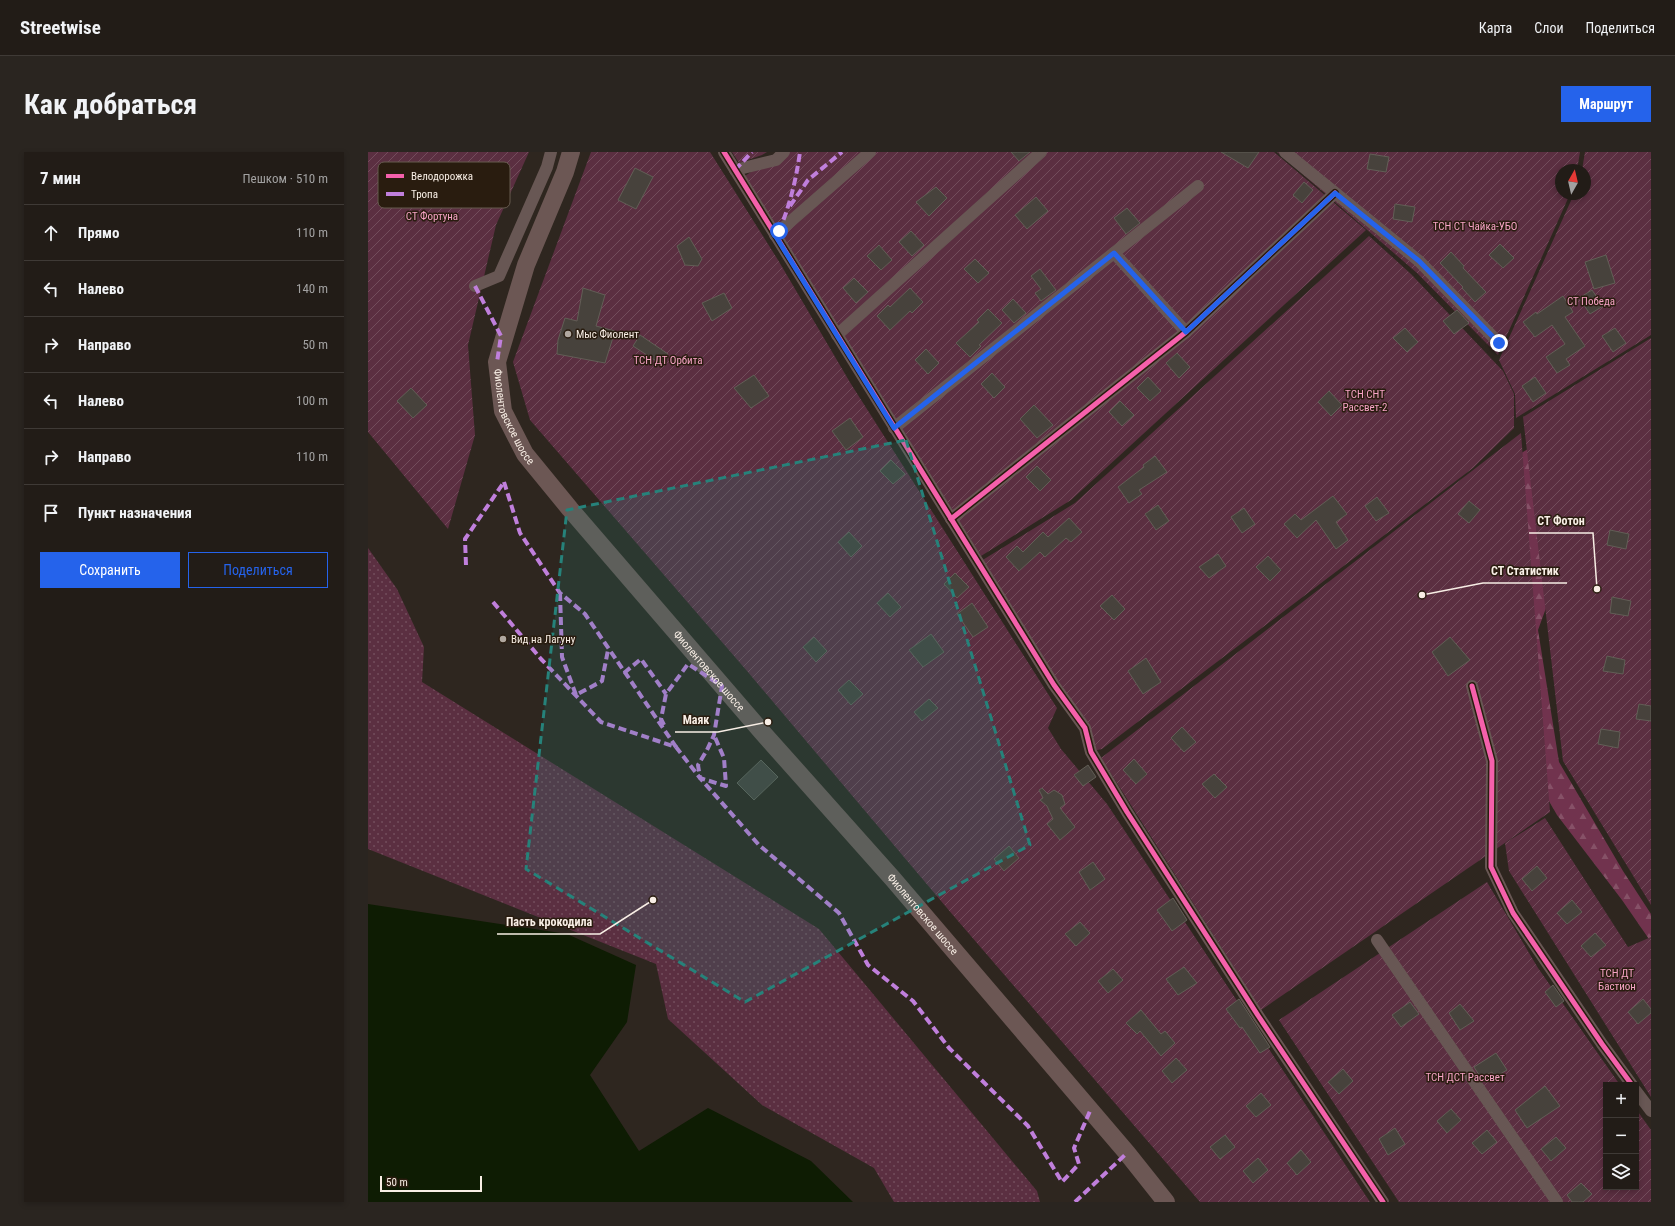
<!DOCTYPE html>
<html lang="ru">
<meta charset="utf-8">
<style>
:root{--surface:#221c17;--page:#2a2520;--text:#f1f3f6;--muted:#a2a1a1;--line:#3f3a36;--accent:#2563eb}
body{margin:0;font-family:"Roboto Condensed",sans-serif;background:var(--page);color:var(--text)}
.controls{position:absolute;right:12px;bottom:12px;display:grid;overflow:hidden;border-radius:0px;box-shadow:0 2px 6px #0003}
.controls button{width:36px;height:36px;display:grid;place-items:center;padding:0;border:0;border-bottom:1px solid var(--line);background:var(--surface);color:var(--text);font:20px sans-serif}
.compass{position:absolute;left:1187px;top:12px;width:36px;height:36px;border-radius:50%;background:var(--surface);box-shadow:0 2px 6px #0003;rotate:8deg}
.scale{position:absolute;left:12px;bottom:10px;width:102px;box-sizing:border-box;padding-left:4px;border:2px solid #f8eee5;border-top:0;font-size:11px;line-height:14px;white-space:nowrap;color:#f8eee5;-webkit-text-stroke:3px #291c0f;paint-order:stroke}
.stop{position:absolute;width:12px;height:12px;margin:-9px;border:3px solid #2563eb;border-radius:50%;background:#fff}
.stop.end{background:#2563eb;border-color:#fff;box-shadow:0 1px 4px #0008}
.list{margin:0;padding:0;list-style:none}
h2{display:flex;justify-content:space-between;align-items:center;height:52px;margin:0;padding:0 16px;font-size:17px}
h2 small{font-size:13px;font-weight:400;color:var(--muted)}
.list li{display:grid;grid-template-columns:26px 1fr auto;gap:12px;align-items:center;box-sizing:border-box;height:56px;padding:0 16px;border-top:1px solid var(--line)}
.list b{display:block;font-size:15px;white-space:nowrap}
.list em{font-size:13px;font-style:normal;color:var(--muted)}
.actions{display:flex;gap:8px;padding:12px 16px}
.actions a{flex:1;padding:9px 0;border:1px solid var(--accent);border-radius:0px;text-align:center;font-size:14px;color:var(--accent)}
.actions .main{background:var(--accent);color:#fff}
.icon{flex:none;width:22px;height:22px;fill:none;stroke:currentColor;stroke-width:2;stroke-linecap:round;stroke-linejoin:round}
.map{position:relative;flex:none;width:1283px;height:1050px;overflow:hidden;border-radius:0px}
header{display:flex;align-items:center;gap:24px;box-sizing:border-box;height:56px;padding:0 20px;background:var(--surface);border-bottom:1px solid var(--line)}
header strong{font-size:19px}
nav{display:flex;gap:22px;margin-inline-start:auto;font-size:14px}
.intro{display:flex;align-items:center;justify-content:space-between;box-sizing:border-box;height:96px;padding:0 24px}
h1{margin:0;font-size:28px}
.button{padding:10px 18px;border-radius:0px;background:var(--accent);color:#fff;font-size:14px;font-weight:700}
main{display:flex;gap:24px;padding:0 24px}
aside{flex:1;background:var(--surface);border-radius:0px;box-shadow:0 2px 6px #0003}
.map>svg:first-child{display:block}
.grass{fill:url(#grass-dots)}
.forest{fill:url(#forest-firs)}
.garden{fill:url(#garden-furrows)}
.water{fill:#0e1c03}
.building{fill:#47423c;stroke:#625e56}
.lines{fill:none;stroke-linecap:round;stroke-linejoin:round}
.minor{stroke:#685754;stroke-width:12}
.secondary{stroke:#6c5754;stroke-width:18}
.quiet{stroke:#c07fdc;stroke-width:4;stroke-dasharray:8 4;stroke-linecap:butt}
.cycleway-casing{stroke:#291c0f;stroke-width:8}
.cycleway{stroke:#f560ab;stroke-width:5}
.route{stroke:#2563eb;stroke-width:5}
.marked{fill:#26827a;fill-opacity:0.2;stroke:#26827a;stroke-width:3;stroke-dasharray:8 5;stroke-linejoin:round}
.poi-dot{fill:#b1a8a0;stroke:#291c0f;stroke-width:1.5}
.labels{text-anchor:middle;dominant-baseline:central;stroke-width:3;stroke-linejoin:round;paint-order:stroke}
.park-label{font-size:11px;fill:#f6a3c5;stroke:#291c0f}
.poi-label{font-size:11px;fill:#f8eee5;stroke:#291c0f;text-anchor:start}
.street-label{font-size:11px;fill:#f8eee5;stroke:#291c0f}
.key{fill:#291c0f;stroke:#675b4f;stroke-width:1}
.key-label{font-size:11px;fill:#f8eee5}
.leader{fill:none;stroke:#f8eee5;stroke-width:1.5}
.callout-dot{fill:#f8eee5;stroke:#291c0f;stroke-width:1.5}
.callout-label{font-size:12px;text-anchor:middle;font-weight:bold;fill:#f8eee5;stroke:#291c0f;stroke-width:3;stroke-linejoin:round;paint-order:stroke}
</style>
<header>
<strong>Streetwise</strong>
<nav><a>Карта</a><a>Слои</a><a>Поделиться</a></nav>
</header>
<div class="intro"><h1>Как добраться</h1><a class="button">Маршрут</a></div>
<main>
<aside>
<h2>7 мин<small>Пешком · 510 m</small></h2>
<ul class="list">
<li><svg class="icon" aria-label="ahead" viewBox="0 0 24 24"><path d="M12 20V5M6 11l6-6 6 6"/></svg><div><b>Прямо</b></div><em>110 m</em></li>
<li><svg class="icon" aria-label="left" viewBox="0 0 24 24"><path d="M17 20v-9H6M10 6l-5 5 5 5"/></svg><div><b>Налево</b></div><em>140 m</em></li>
<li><svg class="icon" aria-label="right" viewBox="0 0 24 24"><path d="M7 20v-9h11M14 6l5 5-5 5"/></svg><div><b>Направо</b></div><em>50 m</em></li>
<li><svg class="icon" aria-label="left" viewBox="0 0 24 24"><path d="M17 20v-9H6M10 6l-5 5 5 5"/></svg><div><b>Налево</b></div><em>100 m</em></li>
<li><svg class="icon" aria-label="right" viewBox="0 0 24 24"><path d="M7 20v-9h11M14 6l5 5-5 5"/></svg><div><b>Направо</b></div><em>110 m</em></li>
<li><svg class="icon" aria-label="arrive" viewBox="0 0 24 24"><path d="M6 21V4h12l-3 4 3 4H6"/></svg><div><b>Пункт назначения</b></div></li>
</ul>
<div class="actions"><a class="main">Сохранить</a><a>Поделиться</a></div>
</aside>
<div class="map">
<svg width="1283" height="1050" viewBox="0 0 1283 1050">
<defs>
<pattern id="grass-dots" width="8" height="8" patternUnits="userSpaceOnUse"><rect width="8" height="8" fill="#5b2f41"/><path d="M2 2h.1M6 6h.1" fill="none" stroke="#734d5c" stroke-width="1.8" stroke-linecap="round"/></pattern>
<pattern id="forest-firs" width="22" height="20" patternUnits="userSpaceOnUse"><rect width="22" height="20" fill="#71334e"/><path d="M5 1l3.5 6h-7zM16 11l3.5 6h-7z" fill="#865167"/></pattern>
<pattern id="garden-furrows" width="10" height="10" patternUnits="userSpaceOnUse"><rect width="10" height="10" fill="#5b2f41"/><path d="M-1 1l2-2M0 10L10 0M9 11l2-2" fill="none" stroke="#734d5c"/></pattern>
</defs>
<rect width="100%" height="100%" fill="#2e261f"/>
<polygon class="grass" points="0,396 29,437 56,495 54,530 451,777 669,1039 672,1050 526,1050 506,1016 394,953 300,867 288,812 0,697"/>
<polygon class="forest" points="1205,267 1206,379 1170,478 1191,610 1255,719 1283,762 1283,790 1254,748 1189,663 1122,546 1143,308"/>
<g class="garden">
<polygon points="0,0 161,0 128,73 100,193 107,283 80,377 0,280"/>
<polygon points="223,0 342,0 410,108 483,232 689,556 680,576 693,597 739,652 1002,1050 832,1050 584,762 379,519 162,268 145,210"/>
<polygon points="364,0 399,0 394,3 371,11"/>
<polygon points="412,0 906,0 998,78 703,348 613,404 377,24"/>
<polygon points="909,0 1212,0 1209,18 1193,18 1193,42 1202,42 1130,203 1049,121"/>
<polygon points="1217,0 1283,0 1283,183 1148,266 1147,242 1131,208 1206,42 1217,42 1217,18 1214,18"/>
<polygon points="1001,84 1043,122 1135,219 1146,242 1146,276 1105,316 734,597 725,599 613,409 707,351"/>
<polygon points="1283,186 1283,753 1195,609 1155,265"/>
<polygon points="1153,281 1182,660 893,858 733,606"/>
<polygon points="1177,666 1260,795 1283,785 1283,945 1141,719 1137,691"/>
<polygon points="1119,730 1170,816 1252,933 1238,933 1238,1035 1268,1035 1268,957 1283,978 1283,1050 1031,1050 911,868"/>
</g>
<polygon class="water" points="0,752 199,782 268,813 259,870 222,923 271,999 340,956 443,1009 485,1050 0,1050"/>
<g class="building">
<polygon points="643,0 662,0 651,9"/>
<polygon points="853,0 891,0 880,16"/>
<polygon points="1002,2 1021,5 1018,20 999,17"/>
<polygon points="267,16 285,25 268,57 250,48"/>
<polygon points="936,30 945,38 934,51 925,43"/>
<polygon points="568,35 579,46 561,64 548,50"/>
<polygon points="668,45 680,59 659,77 647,63"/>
<polygon points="1027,52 1047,55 1044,70 1025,67"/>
<polygon points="759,56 772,71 758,82 746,66"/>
<polygon points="543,79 556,93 544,104 531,90"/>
<polygon points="321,85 334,107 330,114 317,113 309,94"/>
<polygon points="1132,92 1146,106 1135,116 1121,103"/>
<polygon points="511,93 524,108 513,118 499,104"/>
<polygon points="1083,100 1096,114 1095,116 1118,140 1107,150 1094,136 1095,135 1072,111"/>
<polygon points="1238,103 1247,131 1226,137 1217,110"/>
<polygon points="607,107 621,121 610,131 596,117"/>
<polygon points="672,117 688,138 673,149 667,141 673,137 663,124"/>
<polygon points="486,126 500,140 488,151 475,136"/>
<polygon points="215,136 237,143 228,174 247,179 237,211 189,202 190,188 197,166 209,169"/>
<polygon points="542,136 555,150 544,161 542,159 522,178 509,164 520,153 522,155"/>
<polygon points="1224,138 1235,154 1222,162 1211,146"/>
<polygon points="356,141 364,156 344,169 334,151"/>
<polygon points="1195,144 1205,160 1197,165 1217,194 1198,207 1202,213 1189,221 1178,205 1197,192 1184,173 1167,185 1155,170 1168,160 1169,162"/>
<polygon points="645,147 658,161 646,171 634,158"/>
<polygon points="620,157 634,171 611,193 613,194 602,205 588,191 611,170 609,168"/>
<polygon points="1089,158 1101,171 1086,182 1075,169"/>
<polygon points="1037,176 1050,190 1039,200 1025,186"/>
<polygon points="1247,176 1258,191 1245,200 1234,184"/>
<polygon points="272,183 300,202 293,212 265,194"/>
<polygon points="558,197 571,211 560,222 547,208"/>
<polygon points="809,201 822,215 811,226 798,211"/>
<polygon points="624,221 637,235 626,246 613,232"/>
<polygon points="386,223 401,244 383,256 366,236"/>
<polygon points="780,225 793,239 782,249 769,236"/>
<polygon points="1167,225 1178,241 1165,250 1154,234"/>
<polygon points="43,236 59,253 45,266 29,249"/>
<polygon points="961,239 974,253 963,264 950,250"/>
<polygon points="752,249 766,263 754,274 741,260"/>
<polygon points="666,253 685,273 669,286 652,267"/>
<polygon points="482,266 495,285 478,298 464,279"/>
<polygon points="787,304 799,320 771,338 774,342 761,351 750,335 776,315 775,313"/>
<polygon points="523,308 537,322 525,332 512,319"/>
<polygon points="669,314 683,328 672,339 658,325"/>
<polygon points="965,344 979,362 968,370 980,388 968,397 948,368 929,386 916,372 927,362 933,368"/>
<polygon points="1009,345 1021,361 1008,369 997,354"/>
<polygon points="1101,349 1112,358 1101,371 1090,362"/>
<polygon points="790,353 801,369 788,378 777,362"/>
<polygon points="876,356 887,372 874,381 863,365"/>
<polygon points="701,366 714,380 703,390 698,386 677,405 672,400 651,419 638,405 649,394 655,400 675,380 680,385"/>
<polygon points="1242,378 1261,382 1258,397 1239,393"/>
<polygon points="481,380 494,394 483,405 470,390"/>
<polygon points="850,402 858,414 841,426 831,415"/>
<polygon points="900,404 913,418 902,429 888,415"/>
<polygon points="587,421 601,435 589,446 576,432"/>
<polygon points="520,441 533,455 522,465 509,451"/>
<polygon points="744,443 757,457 746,468 732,454"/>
<polygon points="1244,445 1263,449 1260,464 1242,461"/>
<polygon points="604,451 620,475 605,485 589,462"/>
<polygon points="563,482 576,500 555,515 541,498"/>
<polygon points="446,485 459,499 448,510 435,495"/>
<polygon points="1082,485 1102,508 1080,524 1064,500"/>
<polygon points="1239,504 1257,508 1255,522 1235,519"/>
<polygon points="778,506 793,530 775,542 760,519"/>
<polygon points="481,528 495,542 483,553 470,538"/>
<polygon points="561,547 570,556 554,569 546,560"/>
<polygon points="1271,552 1283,554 1283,569 1268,567"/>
<polygon points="814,575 828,590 816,600 803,586"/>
<polygon points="1233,577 1252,580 1250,596 1230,592"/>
<polygon points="766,607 779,622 768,632 755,618"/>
<polygon points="393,608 410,625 386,648 369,631"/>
<polygon points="720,613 728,625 715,634 706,623"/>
<polygon points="846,622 859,635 847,646 834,632"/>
<polygon points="674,636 680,642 686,638 694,643 697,652 692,656 707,675 692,688 679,672 685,667 679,654 672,648 675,646 671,638"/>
<polygon points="641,694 651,706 636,719 626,707"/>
<polygon points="725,710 737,727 722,738 711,720"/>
<polygon points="1169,714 1179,726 1164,739 1154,727"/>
<polygon points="805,746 819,768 804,779 789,758"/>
<polygon points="1204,748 1214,760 1199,772 1189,761"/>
<polygon points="712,770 722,781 708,794 697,782"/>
<polygon points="1227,781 1238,793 1223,805 1213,794"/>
<polygon points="816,815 829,831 810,843 798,827"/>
<polygon points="745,817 755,828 740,841 730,829"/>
<polygon points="1185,833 1196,849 1188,855 1177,840"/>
<polygon points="871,847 902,895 892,901 874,875 872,876 858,857"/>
<polygon points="1275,847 1283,857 1283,861 1270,872 1260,860"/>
<polygon points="1042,850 1051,862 1033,875 1024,863"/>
<polygon points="1092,852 1106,869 1092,878 1081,861"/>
<polygon points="773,858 793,882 797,879 807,891 793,904 772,879 769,882 758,871"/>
<polygon points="1128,901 1139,918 1127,925 1124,920 1113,926 1106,915"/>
<polygon points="808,906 819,918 804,931 794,919"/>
<polygon points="975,917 985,929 971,942 960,930"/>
<polygon points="1177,934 1192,954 1159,976 1147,958"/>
<polygon points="893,941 903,953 888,965 878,954"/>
<polygon points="1083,957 1093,968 1079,981 1069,969"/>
<polygon points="1027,976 1037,992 1020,1003 1011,987"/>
<polygon points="1119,978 1129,990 1114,1002 1104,991"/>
<polygon points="857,983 867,995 852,1007 842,995"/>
<polygon points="1188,985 1198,996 1183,1009 1173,997"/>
<polygon points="933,998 943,1010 929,1023 919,1011"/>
<polygon points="890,1006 900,1018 885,1031 875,1019"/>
<polygon points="1213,1031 1224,1042 1215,1050 1204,1050 1199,1043"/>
</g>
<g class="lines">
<g class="minor">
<polyline points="356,0 686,533 717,576 723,600 759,660 891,865 1015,1050"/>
<polyline points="917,0 1051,109 1131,191"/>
<polyline points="367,18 408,8 416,0"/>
<polyline points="407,83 502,0"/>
<polyline points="746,101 818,180"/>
<polyline points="107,134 131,124 179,15 183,0"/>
<polyline points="469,183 673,0"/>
<polyline points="526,276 830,34"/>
<polyline points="583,367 818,180 967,41"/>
<polyline points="1104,534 1124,609 1123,715 1145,761 1234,892 1264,933"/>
<polyline points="1009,788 1189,1050"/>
<polyline points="1268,939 1283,959"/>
</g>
<path class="secondary" id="s1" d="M203 0 197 20 158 113 129 210 135 259 157 302 202 357 394 580 525 727 759 1001 798 1050"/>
<g class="quiet">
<polyline points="367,18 384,0"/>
<polyline points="422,54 440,28 474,0"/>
<path d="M411 79C422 53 428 28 432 0"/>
<polyline points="107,134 133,184 129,210"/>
<polyline points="136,330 152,381 192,441 217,462 308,595"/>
<polyline points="98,413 97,387 136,330"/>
<polyline points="192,441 194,505 208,543 234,529 240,498"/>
<polyline points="125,450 173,507 233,570 308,595 332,626 391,693 471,761 500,813 545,849 581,896 660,974 694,1030 711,1012 706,996 722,959"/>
<polyline points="256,521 273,507 298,542"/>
<polyline points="296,573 293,567 298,542 320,512 354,534 346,583 339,598 330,613 332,626 358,634 356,606 346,583"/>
<polyline points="707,1050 759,1001"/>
</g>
<defs>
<g id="cycleway">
<polyline points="356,0 686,533 717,576 723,600 759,660 891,865 1015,1050"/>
<polyline points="583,367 818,180 967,41"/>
<polyline points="1104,534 1124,609 1123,715 1145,761 1234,892 1264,933"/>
</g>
</defs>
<use href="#cycleway" class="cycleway-casing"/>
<use href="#cycleway" class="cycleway"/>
</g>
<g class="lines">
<polyline class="route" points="411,79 407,83 526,276 746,101 818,180 967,41 1051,109 1131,191"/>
</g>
<path class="marked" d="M538 288 662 693 377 850 158 717 199 358Z"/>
<g class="poi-dot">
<circle cx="200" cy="182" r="4"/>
<circle cx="135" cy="487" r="4"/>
</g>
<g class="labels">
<g class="park-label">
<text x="64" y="64">СТ Фортуна</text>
<text x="1107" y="74">ТСН СТ Чайка-УБО</text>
<text x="1223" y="149">СТ Победа</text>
<text x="300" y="208">ТСН ДТ Орбита</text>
<text x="997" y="242">ТСН СНТ<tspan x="997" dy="13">Рассвет-2</tspan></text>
<text x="1249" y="821">ТСН ДТ<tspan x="1249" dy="13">Бастион</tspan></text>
<text x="1097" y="925">ТСН ДСТ Рассвет</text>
</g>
<g class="poi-label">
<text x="208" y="182">Мыс Фиолент</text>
<text x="143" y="487">Вид на Лагуну</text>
</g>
<g class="street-label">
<text stroke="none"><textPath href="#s1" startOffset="281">Фиолентовское шоссе</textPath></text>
<text stroke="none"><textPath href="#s1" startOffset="605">Фиолентовское шоссе</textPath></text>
<text stroke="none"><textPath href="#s1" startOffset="929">Фиолентовское шоссе</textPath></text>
</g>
</g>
<rect x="10" y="10" width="132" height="46" rx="6" class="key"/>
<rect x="18" y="22" width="18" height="4" fill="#f560ab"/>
<rect x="18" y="40" width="18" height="4" fill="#c07fdc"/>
<g class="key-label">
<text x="43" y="28">Велодорожка</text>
<text x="43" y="46">Тропа</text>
</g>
<path class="leader" d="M1229 437L1225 381H1161M1054 443L1115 431H1199M400 570L350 580H307M285 748L232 782H129"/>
<g class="callout-dot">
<circle cx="1229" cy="437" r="4"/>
<circle cx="1054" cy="443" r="4"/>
<circle cx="400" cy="570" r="4"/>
<circle cx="285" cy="748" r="4"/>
</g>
<g class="callout-label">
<text x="1193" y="373">СТ Фотон</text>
<text x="1157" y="423">СТ Статистик</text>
<text x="328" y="572">Маяк</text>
<text x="181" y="774">Пасть крокодила</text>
</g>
</svg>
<div class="controls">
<button>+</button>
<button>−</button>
<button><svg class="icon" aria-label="layers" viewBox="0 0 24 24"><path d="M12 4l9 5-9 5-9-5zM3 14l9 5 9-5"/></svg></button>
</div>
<svg class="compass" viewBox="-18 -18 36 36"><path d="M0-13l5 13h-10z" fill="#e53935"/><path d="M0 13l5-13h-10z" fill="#a2a1a1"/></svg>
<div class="scale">50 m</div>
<div class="stop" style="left:411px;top:79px"></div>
<div class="stop end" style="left:1131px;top:191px"></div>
</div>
</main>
